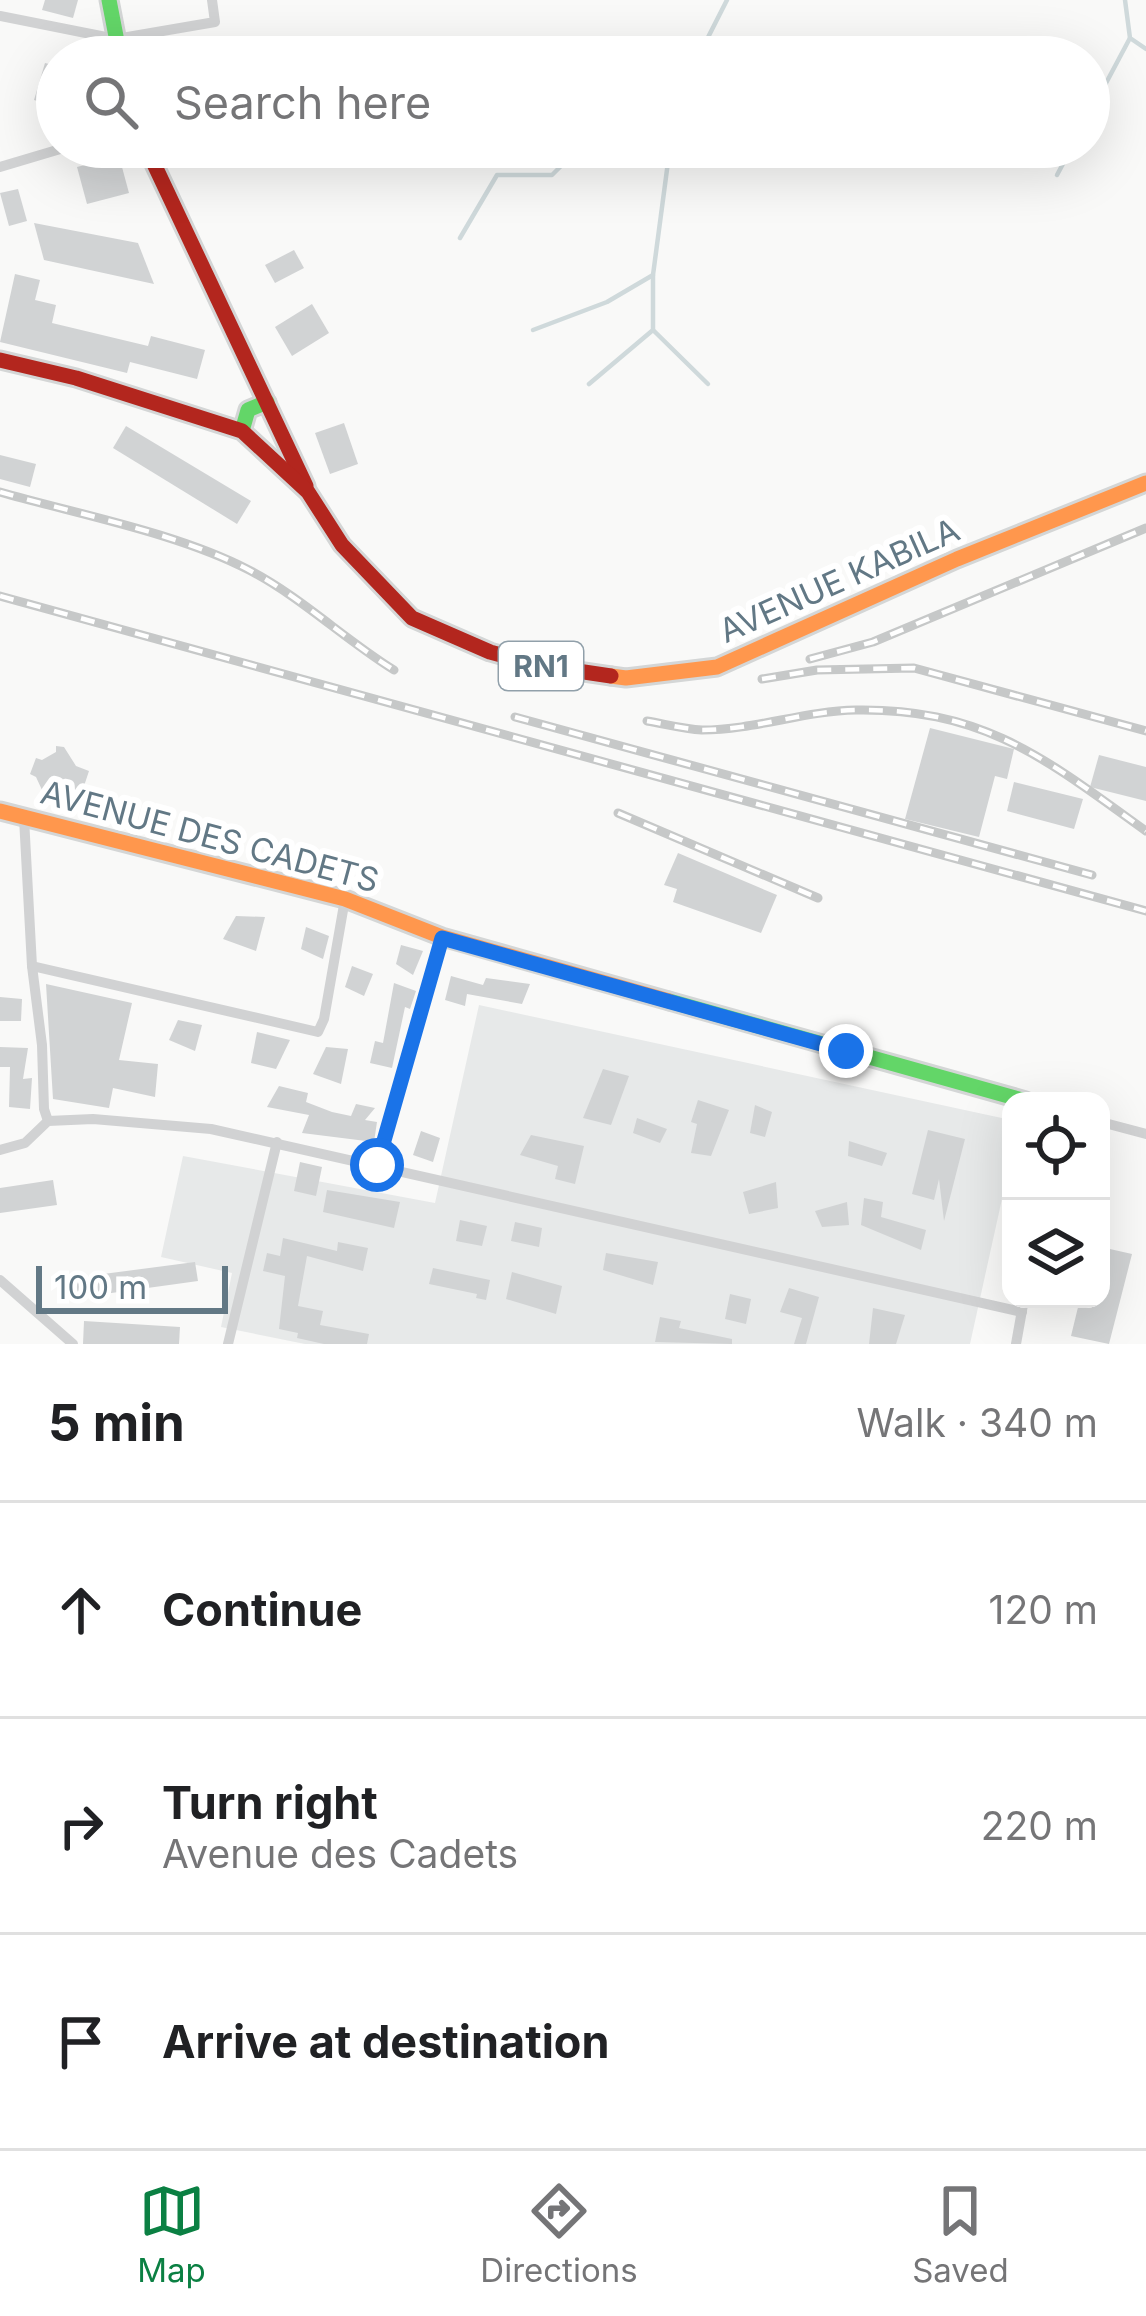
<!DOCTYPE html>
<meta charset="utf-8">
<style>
:root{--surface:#fff;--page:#f2f2f2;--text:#202124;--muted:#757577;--line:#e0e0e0;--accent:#0b8043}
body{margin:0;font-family:Inter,sans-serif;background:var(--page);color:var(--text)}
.controls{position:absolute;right:36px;bottom:36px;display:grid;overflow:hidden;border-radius:24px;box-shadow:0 12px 48px #0002}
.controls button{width:108px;height:108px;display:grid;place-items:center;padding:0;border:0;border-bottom:3px solid var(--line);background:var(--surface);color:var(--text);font:60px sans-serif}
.scale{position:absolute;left:36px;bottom:30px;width:192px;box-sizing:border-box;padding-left:12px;border:6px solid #627885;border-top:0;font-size:33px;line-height:42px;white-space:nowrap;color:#627885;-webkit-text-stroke:9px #fff;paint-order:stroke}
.stop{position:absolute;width:36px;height:36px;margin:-27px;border:9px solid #1a73e8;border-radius:50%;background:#fff}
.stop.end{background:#1a73e8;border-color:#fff;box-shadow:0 3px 12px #0008}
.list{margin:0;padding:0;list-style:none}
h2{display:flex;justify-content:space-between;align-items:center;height:156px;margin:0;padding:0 48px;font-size:51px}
h2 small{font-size:39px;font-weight:400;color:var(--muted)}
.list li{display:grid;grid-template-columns:78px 1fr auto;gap:36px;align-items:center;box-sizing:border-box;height:216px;padding:0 48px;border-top:3px solid var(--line)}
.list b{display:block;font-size:45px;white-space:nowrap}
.list p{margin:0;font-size:39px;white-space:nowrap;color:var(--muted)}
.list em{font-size:39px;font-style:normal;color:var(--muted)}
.icon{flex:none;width:66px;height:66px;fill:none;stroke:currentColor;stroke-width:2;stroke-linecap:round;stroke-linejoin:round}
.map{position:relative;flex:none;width:1146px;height:1344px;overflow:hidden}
.search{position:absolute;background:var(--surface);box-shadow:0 12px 48px #0002;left:36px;right:36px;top:36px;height:132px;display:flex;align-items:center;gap:30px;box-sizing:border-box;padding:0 42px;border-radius:66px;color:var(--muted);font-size:45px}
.sheet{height:804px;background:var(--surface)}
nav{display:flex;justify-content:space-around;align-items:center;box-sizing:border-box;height:168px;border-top:3px solid var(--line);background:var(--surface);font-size:33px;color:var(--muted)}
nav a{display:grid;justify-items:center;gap:6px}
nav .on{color:var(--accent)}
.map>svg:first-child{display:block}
.built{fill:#e7e9e9}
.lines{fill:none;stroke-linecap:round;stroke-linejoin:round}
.stream{stroke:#cfd9db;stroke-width:4.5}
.building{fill:#d1d3d4}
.fast-casing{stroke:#d4d6d6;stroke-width:21}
.slow-casing{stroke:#d4d6d6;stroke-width:21}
.jam-casing{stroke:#d4d6d6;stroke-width:21}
.street{stroke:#d1d2d3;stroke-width:10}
.fast{stroke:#63d668;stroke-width:15}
.slow{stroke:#ff974d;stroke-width:15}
.jam{stroke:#b3261e;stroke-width:15}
.rail-casing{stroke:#c6c8c8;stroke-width:9}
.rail{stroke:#fff;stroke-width:4.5;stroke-dasharray:14;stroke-linecap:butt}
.route{stroke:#1a73e8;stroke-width:15}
.labels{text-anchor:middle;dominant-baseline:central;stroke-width:12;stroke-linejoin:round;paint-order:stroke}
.shield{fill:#fff;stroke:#91a0aa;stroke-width:3}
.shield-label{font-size:30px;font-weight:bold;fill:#627885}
.street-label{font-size:33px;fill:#627885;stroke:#fff}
</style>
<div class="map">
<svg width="1146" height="1344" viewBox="0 0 1146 1344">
<rect width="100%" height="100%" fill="#f9f9f8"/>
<polygon class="built" points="479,1005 1011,1120 1011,1158 970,1344 305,1344 221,1327 232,1273 161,1257 183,1156 435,1203"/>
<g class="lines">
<g class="stream">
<polyline points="1125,0 1130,38 1146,49"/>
<polyline points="698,57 727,0"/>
<polyline points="1089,115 1130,38"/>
<polyline points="1057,175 1072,147"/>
<polyline points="460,238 497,175 552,175 580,147"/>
<polyline points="533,330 607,302 653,275"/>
<polyline points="653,330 708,384"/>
<polyline points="589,384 653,330 653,275 670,147"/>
</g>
</g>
<g class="building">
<polygon points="45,0 78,0 73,18 42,10"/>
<polygon points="45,63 57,66 54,106 34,100"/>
<polygon points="119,156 129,193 87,204 77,167"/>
<polygon points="18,189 27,221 9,226 0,193"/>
<polygon points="34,223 138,243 154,284 44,260"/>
<polygon points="294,250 304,268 275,283 265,265"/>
<polygon points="15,274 40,280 35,300 56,305 52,323 148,346 151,336 205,350 197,379 130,362 127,373 0,342"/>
<polygon points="312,304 329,333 292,356 275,327"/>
<polygon points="344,423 358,464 330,474 315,433"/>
<polygon points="126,426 251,501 237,524 113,448"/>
<polygon points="0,455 36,464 30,487 0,479"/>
<polygon points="930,728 1014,749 1007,779 995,776 979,837 905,819"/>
<polygon points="56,746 64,747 76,766 89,771 81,795 70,790 48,801 39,797 42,790 36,777 30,774 36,758 42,760 56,752"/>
<polygon points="1099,755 1146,767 1146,801 1090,787"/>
<polygon points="1014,782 1083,799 1074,829 1007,811"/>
<polygon points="678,853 777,895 761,933 673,902 677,889 664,885"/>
<polygon points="236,916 265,917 256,951 223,939"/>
<polygon points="306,927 329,936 323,959 301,949"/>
<polygon points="401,945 423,951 413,975 396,964"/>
<polygon points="352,966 373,974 364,996 345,987"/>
<polygon points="451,976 483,985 486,978 530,984 522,1004 467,994 465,1006 445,1000"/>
<polygon points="394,983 416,991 410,1009 405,1007 392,1068 370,1063 375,1041 383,1043"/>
<polygon points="46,984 132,1003 119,1060 158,1064 155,1097 113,1088 109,1108 53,1099"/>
<polygon points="0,997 22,999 21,1021 0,1021"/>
<polygon points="178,1020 202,1025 195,1051 169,1040"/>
<polygon points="257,1032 290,1040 276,1069 251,1063"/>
<polygon points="0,1047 28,1048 23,1079 32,1078 30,1109 9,1107 10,1067 0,1067"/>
<polygon points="326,1047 348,1049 341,1084 313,1074"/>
<polygon points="603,1069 629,1076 611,1125 583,1118"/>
<polygon points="279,1086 308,1093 306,1102 332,1112 351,1116 356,1104 375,1108 365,1120 377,1122 374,1142 302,1133 309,1115 267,1107"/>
<polygon points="698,1100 729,1110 711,1156 691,1153 697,1124 691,1122"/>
<polygon points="755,1105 772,1112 765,1137 750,1133"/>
<polygon points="637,1118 667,1129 660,1143 633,1133"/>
<polygon points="928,1130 965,1139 944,1221 939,1179 934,1200 912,1194"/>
<polygon points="421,1131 440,1138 433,1162 413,1155"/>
<polygon points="531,1135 584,1146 575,1184 555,1179 558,1166 520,1155"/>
<polygon points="849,1141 887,1153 882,1166 848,1156"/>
<polygon points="300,1162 322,1167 316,1196 294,1191"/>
<polygon points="53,1180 57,1205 0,1213 0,1188"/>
<polygon points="776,1182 778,1208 749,1214 743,1192"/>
<polygon points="327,1190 400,1202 394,1228 323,1212"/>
<polygon points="864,1198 883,1202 881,1217 926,1230 921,1250 861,1225"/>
<polygon points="847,1202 849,1225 822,1227 815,1211"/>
<polygon points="460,1220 487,1226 482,1246 456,1241"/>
<polygon points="515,1222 542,1228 539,1247 511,1241"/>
<polygon points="283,1238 337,1251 338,1242 368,1248 363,1271 307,1256 298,1306 323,1311 320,1325 369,1334 367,1344 324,1344 297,1338 298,1333 279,1329 285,1276 263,1271 267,1253 280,1256"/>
<polygon points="1101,1247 1132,1254 1109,1344 1071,1336 1080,1299 1101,1299"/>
<polygon points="606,1253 658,1262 653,1285 603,1270"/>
<polygon points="195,1262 198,1281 68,1299 65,1279"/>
<polygon points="433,1268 490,1280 486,1300 476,1298 477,1294 429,1284"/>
<polygon points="512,1272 562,1286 556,1314 506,1299"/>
<polygon points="789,1288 819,1297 806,1344 794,1344 802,1318 780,1312"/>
<polygon points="730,1294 751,1299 746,1324 725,1319"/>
<polygon points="873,1308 905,1315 896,1344 869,1344"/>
<polygon points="660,1317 681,1321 679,1328 732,1339 732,1344 655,1342"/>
<polygon points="84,1321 180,1327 179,1344 83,1344"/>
</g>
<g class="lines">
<defs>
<g id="fast">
<polyline points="109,0 120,57"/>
<polyline points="242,431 248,410 267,402"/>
<polyline points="669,1001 1026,1101"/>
</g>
<g id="slow">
<polyline points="611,676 626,678 717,667 957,559 1146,483"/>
<polyline points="0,811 345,899 442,937 669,1001"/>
</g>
<g id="jam">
<polyline points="146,147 306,486"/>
<polyline points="0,360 76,378 242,431 308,492 342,545 412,618 490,652 537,665 611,676"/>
</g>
</defs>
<use href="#fast" class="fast-casing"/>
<use href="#slow" class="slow-casing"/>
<use href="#jam" class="jam-casing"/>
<g class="street">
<polyline points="0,16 116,39 215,22 212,0"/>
<polyline points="0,167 67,147"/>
<polyline points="24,818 32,966 42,1045 44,1109 48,1121"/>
<polyline points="32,966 318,1032 324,1019 345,899"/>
<polyline points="1101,1122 1146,1134"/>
<polyline points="0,1150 25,1143 48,1121 93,1119 211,1129 1022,1312"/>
<polyline points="377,1165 442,937"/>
<polyline points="0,1280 73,1344"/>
<polyline points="228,1344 277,1142"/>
<polyline points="1016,1344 1024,1299"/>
</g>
<use href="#fast" class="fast"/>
<use href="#slow" class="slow"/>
<use href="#jam" class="jam"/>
<defs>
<g id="rail">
<path d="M0 492C77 514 178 533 249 570 301 597 344 639 394 670"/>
<polyline points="0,596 1146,911"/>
<polyline points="810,659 873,642 1146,528"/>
<polyline points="762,679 817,670 914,668 1146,731"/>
<polyline points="515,717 1092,875"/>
<path d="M647 721C665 724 684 729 702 730 754 730 804 711 856 710 985 708 1047 760 1146 831"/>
<polyline points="618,813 818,898"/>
</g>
</defs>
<use href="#rail" class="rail-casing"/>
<use href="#rail" class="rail"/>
</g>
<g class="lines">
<polyline class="route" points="377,1165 442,938 846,1051"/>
</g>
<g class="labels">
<rect class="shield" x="499" y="642" width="84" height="48" rx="9"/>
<g class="shield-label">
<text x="541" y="666">RN1</text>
</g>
<g class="street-label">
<text transform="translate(839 580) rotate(-24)">AVENUE KABILA</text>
<text transform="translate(210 836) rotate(15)">AVENUE DES CADETS</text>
</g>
</g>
</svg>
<div class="controls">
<button><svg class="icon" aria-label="locate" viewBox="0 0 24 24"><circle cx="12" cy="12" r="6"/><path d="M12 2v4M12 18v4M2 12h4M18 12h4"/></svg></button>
<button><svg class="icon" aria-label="layers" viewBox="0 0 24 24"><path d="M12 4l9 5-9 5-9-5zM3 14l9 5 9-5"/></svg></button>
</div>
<div class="scale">100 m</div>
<div class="stop" style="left:377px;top:1165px"></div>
<div class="stop end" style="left:846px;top:1051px"></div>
<div class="search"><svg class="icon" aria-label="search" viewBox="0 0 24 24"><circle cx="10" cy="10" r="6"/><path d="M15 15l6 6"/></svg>Search here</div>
</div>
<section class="sheet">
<h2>5 min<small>Walk · 340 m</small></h2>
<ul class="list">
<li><svg class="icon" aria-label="ahead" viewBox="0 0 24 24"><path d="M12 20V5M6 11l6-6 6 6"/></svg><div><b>Continue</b></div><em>120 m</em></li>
<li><svg class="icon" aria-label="right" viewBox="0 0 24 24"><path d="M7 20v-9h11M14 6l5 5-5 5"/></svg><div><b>Turn right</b><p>Avenue des Cadets</p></div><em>220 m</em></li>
<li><svg class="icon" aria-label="arrive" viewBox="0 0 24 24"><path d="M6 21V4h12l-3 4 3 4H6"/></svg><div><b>Arrive at destination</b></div></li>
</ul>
</section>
<nav>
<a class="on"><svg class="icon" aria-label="map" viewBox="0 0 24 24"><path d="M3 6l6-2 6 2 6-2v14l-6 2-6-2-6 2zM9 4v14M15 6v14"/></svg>Map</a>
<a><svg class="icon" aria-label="directions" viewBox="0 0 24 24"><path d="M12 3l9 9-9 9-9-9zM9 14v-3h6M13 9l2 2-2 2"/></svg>Directions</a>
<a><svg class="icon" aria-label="saved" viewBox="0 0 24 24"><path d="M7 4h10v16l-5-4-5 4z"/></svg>Saved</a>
</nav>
